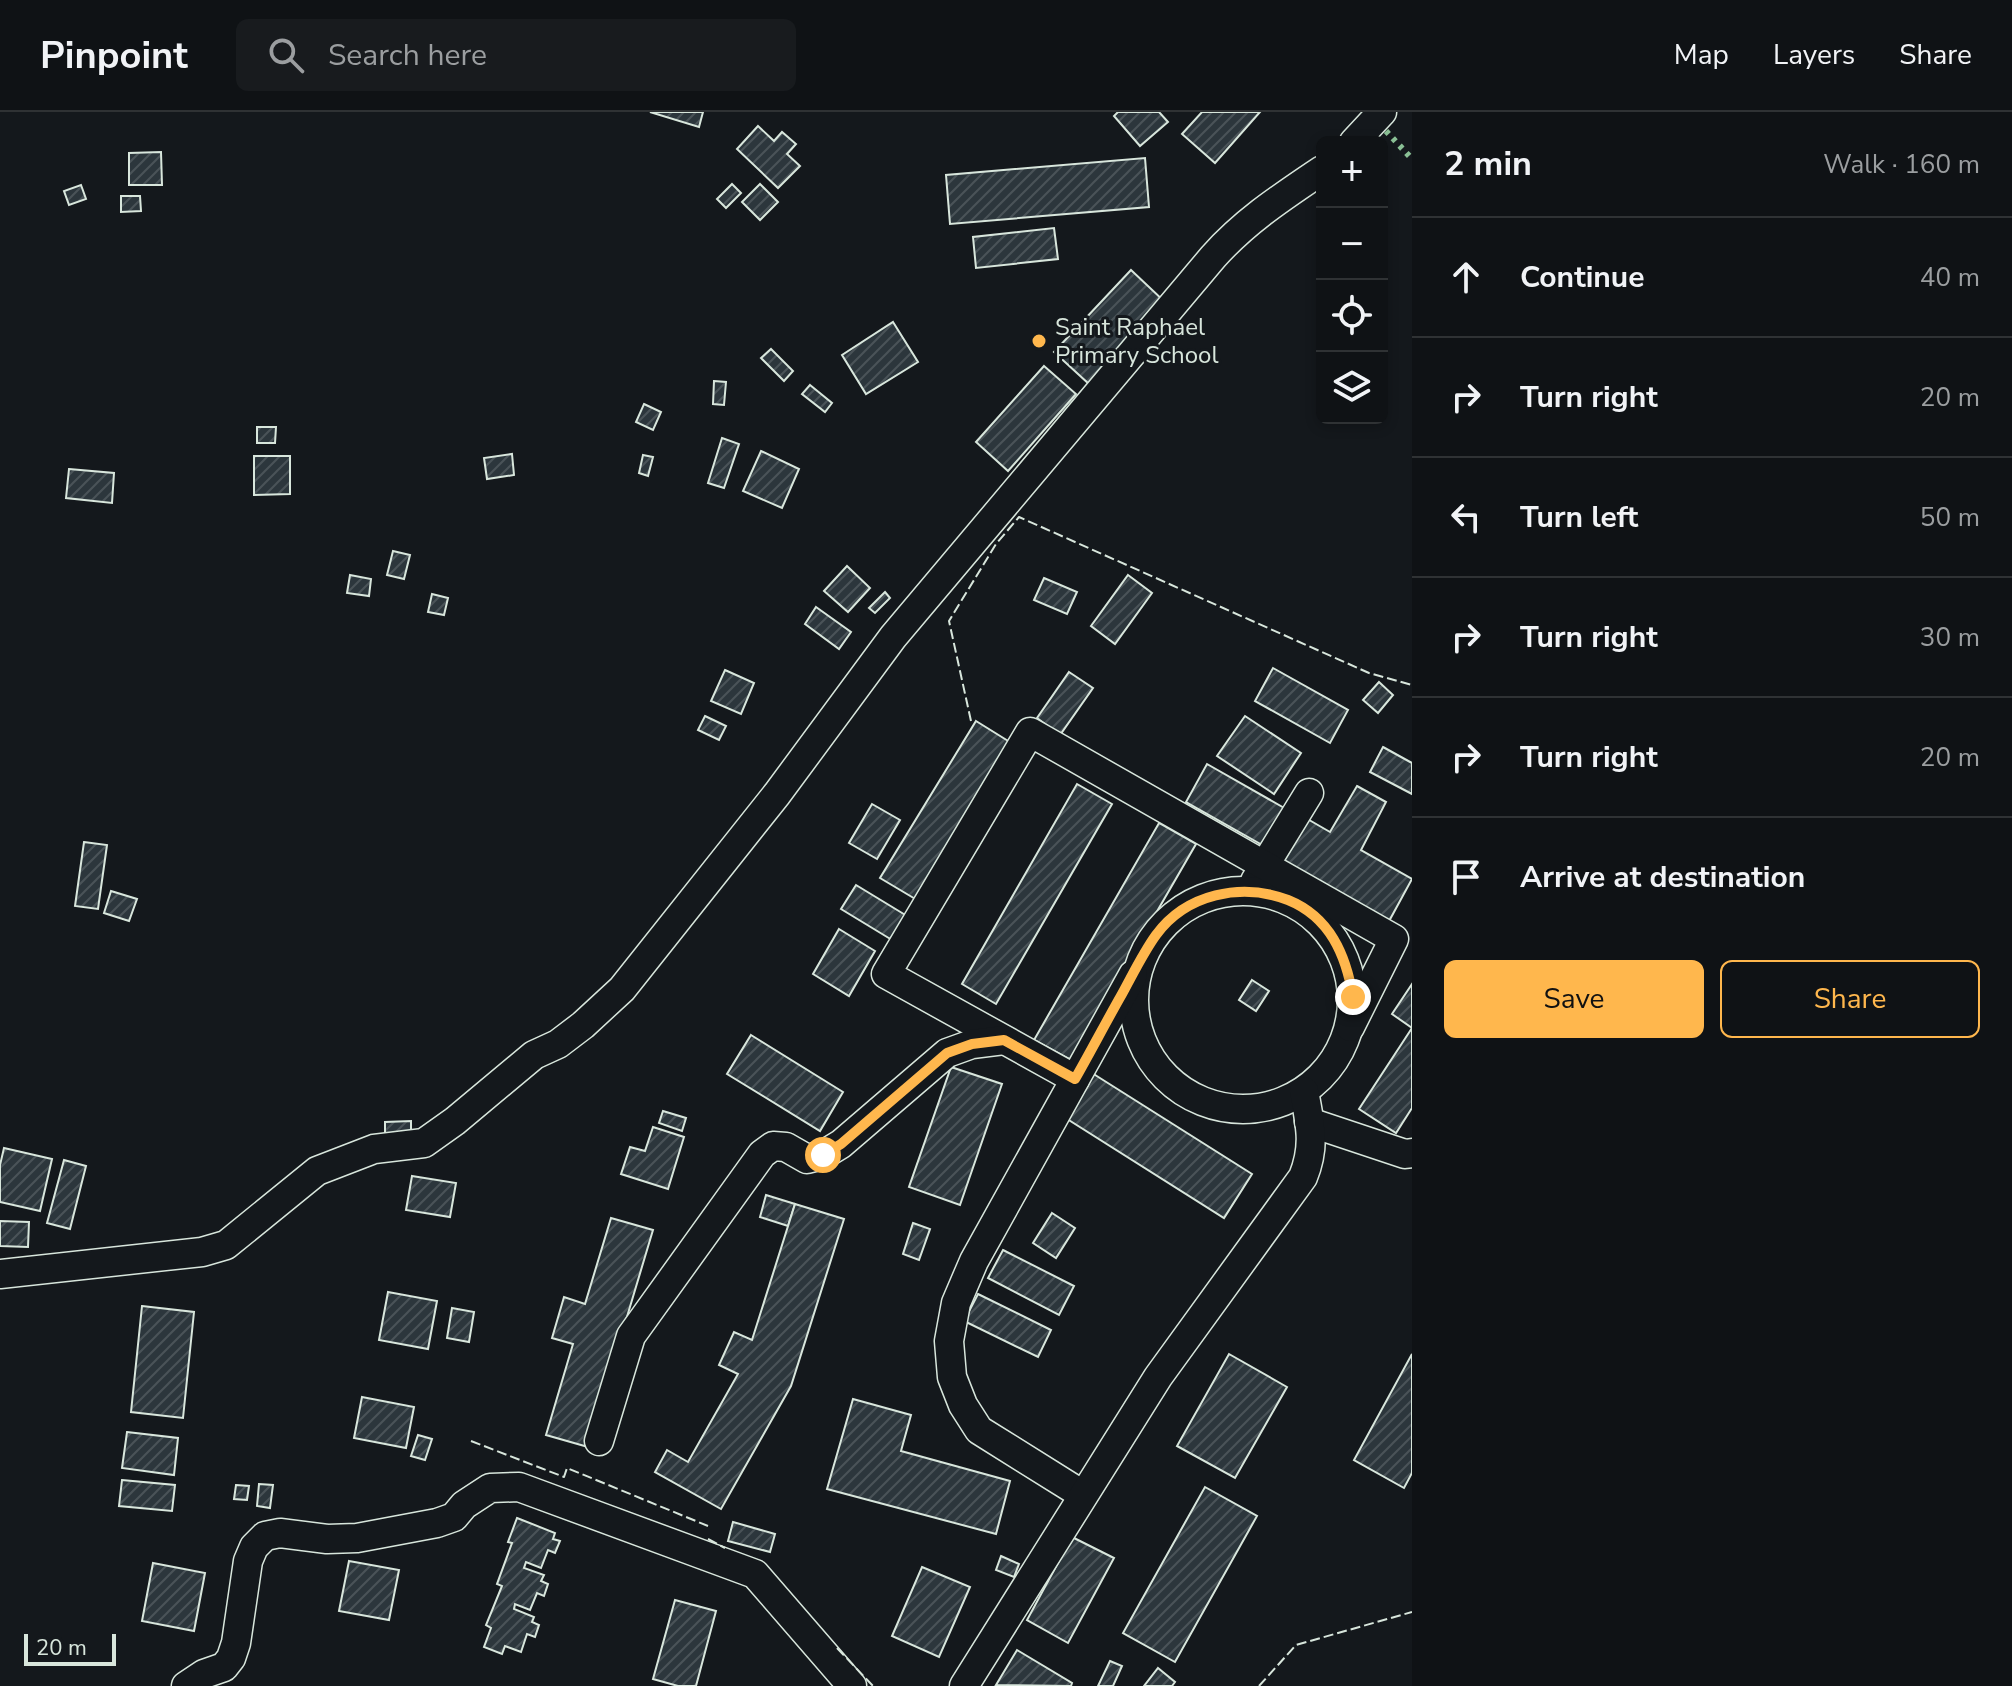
<!DOCTYPE html>
<meta charset="utf-8">
<style>
:root{--surface:#0f1215;--page:#181b1e;--text:#f1f3f6;--muted:#9b9ea0;--line:#2f3234;--accent:#ffb74d}
body{margin:0;font-family:"Nunito Sans",sans-serif;background:var(--page);color:var(--text)}
.controls{position:absolute;right:24px;top:24px;display:grid;overflow:hidden;border-radius:12px;box-shadow:0 4px 12px #0003}
.controls button{width:72px;height:72px;display:grid;place-items:center;padding:0;border:0;border-bottom:2px solid var(--line);background:var(--surface);color:var(--text);font:40px sans-serif}
.scale{position:absolute;left:24px;bottom:20px;width:92px;box-sizing:border-box;padding-left:8px;border:4px solid #d8e6dc;border-top:0;font-size:22px;line-height:28px;white-space:nowrap;color:#d8e6dc;-webkit-text-stroke:6px #14181c;paint-order:stroke}
.stop{position:absolute;width:24px;height:24px;margin:-18px;border:6px solid #ffb74d;border-radius:50%;background:#fff}
.stop.end{background:#ffb74d;border-color:#fff;box-shadow:0 2px 8px #0008}
.list{margin:0;padding:0;list-style:none}
h2{display:flex;justify-content:space-between;align-items:center;height:104px;margin:0;padding:0 32px;font-size:34px}
h2 small{font-size:26px;font-weight:400;color:var(--muted)}
.list li{display:grid;grid-template-columns:52px 1fr auto;gap:24px;align-items:center;box-sizing:border-box;height:120px;padding:0 32px;border-top:2px solid var(--line)}
.list b{display:block;font-size:30px;white-space:nowrap}
.list em{font-size:26px;font-style:normal;color:var(--muted)}
.actions{display:flex;gap:16px;padding:24px 32px}
.actions a{flex:1;padding:18px 0;border:2px solid var(--accent);border-radius:12px;text-align:center;font-size:28px;color:var(--accent)}
.actions .main{background:var(--accent);color:#111}
.icon{flex:none;width:44px;height:44px;fill:none;stroke:currentColor;stroke-width:2;stroke-linecap:round;stroke-linejoin:round}
.map{position:relative;flex:none;width:1412px;height:1574px;overflow:hidden}
header{display:flex;align-items:center;gap:48px;box-sizing:border-box;height:112px;padding:0 40px;background:var(--surface);border-bottom:2px solid var(--line)}
header strong{font-size:38px}
nav{display:flex;gap:44px;margin-inline-start:auto;font-size:28px}
.search{width:560px;height:72px;background:var(--page);display:flex;align-items:center;gap:20px;box-sizing:border-box;padding:0 28px;border-radius:12px;color:var(--muted);font-size:30px}
main{display:flex}
aside{flex:1;background:var(--surface)}
.map>svg:first-child{display:block}
.building{fill:url(#building-hatch);stroke:#d8e6dc;stroke-width:2}
.lines{fill:none;stroke-linecap:round;stroke-linejoin:round}
.street-casing{stroke:#d8e6dc;stroke-width:31}
.street{stroke:#14181c;stroke-width:28}
.hedge{stroke:#8ac095;stroke-width:6;stroke-dasharray:4 6;stroke-linecap:butt}
.fence{stroke:#d8e6dc;stroke-width:2;stroke-dasharray:10 4;stroke-linecap:butt}
.route{stroke:#ffb74d;stroke-width:10}
.poi-dot{fill:#ffb74d;stroke:#14181c;stroke-width:3}
.labels{text-anchor:middle;dominant-baseline:central;stroke-width:6;stroke-linejoin:round;paint-order:stroke}
.poi-label{font-size:24px;fill:#d8e6dc;stroke:#14181c;text-anchor:start}
</style>
<header>
<strong>Pinpoint</strong>
<div class="search"><svg class="icon" aria-label="search" viewBox="0 0 24 24"><circle cx="10" cy="10" r="6"/><path d="M15 15l6 6"/></svg>Search here</div>
<nav><a>Map</a><a>Layers</a><a>Share</a></nav>
</header>
<main>
<div class="map">
<svg width="1412" height="1574" viewBox="0 0 1412 1574">
<defs>
<pattern id="building-hatch" width="6" height="6" patternUnits="userSpaceOnUse" patternTransform="scale(2)"><rect width="6" height="6" fill="#2c363c"/><path d="M-1 1l2-2M0 6l6-6M5 7l2-2" fill="none" stroke="#4a5358"/></pattern>
</defs>
<rect width="100%" height="100%" fill="#14181c"/>
<g class="building">
<polygon points="650,0 703,0 699,15"/>
<polygon points="1118,0 1159,0 1168,10 1140,34 1114,4"/>
<polygon points="1202,0 1260,0 1215,51 1182,22"/>
<polygon points="758,14 774,29 782,20 796,32 787,42 800,54 778,76 737,37"/>
<polygon points="161,40 162,73 129,73 129,41"/>
<polygon points="1145,46 1149,95 950,112 946,63"/>
<polygon points="732,72 741,81 726,96 717,87"/>
<polygon points="760,72 778,90 760,108 742,90"/>
<polygon points="81,73 86,87 69,93 64,79"/>
<polygon points="121,84 140,84 141,99 121,100"/>
<polygon points="1054,116 1058,147 976,156 973,125"/>
<polygon points="1131,158 1166,191 1089,272 1054,240"/>
<polygon points="893,210 918,250 866,282 842,243"/>
<polygon points="771,237 793,259 784,269 761,246"/>
<polygon points="1044,254 1076,282 1008,359 976,330"/>
<polygon points="714,269 726,270 724,293 713,292"/>
<polygon points="810,273 832,291 825,300 802,282"/>
<polygon points="644,292 661,300 653,318 636,310"/>
<polygon points="257,315 276,315 275,331 257,331"/>
<polygon points="722,326 739,332 724,376 708,371"/>
<polygon points="761,339 799,357 782,396 743,379"/>
<polygon points="512,342 514,363 487,367 484,346"/>
<polygon points="643,343 653,345 648,364 639,361"/>
<polygon points="254,344 290,344 290,382 254,383"/>
<polygon points="69,357 114,361 112,391 66,386"/>
<polygon points="393,439 410,443 404,467 387,463"/>
<polygon points="847,454 870,476 848,500 824,479"/>
<polygon points="350,463 371,467 369,484 347,481"/>
<polygon points="1128,463 1152,481 1115,532 1091,514"/>
<polygon points="1044,466 1077,480 1067,502 1034,488"/>
<polygon points="885,480 890,486 875,501 869,496"/>
<polygon points="432,482 448,486 444,503 428,500"/>
<polygon points="816,495 851,520 839,537 805,512"/>
<polygon points="1273,556 1348,598 1330,631 1255,589"/>
<polygon points="725,558 754,571 741,602 711,589"/>
<polygon points="1069,560 1093,576 1060,623 1037,606"/>
<polygon points="1379,570 1393,583 1378,601 1363,588"/>
<polygon points="705,604 726,614 719,628 698,618"/>
<polygon points="1245,604 1301,641 1274,682 1217,644"/>
<polygon points="976,609 1013,632 917,788 880,766"/>
<polygon points="1383,635 1412,651 1412,682 1370,660"/>
<polygon points="1207,652 1286,697 1264,734 1186,690"/>
<polygon points="1077,672 1112,692 996,892 962,872"/>
<polygon points="1357,674 1386,690 1361,738 1412,767 1388,811 1280,748 1304,705 1330,720"/>
<polygon points="872,692 900,708 877,747 849,731"/>
<polygon points="1159,711 1196,732 1071,948 1034,928"/>
<polygon points="84,730 107,733 98,797 75,794"/>
<polygon points="856,773 907,804 892,828 841,797"/>
<polygon points="111,779 137,787 129,809 104,801"/>
<polygon points="839,817 875,839 849,884 813,862"/>
<polygon points="1252,868 1269,879 1256,899 1239,888"/>
<polygon points="1412,872 1412,996 1396,1021 1359,997 1412,916 1392,902"/>
<polygon points="751,923 843,980 820,1019 727,962"/>
<polygon points="951,955 1002,972 960,1093 909,1075"/>
<polygon points="1092,961 1252,1062 1224,1106 1064,1005"/>
<polygon points="663,999 686,1006 682,1019 659,1011"/>
<polygon points="411,1009 411,1022 385,1023 385,1010"/>
<polygon points="653,1015 684,1025 668,1077 621,1062 630,1035 645,1039"/>
<polygon points="4,1036 52,1047 40,1099 0,1090 0,1053"/>
<polygon points="64,1048 86,1054 70,1117 47,1111"/>
<polygon points="412,1064 456,1071 450,1105 406,1098"/>
<polygon points="766,1083 795,1092 788,1114 760,1105"/>
<polygon points="795,1092 844,1107 791,1274 721,1397 655,1360 667,1338 688,1350 738,1262 719,1253 734,1220 752,1228"/>
<polygon points="1052,1101 1075,1116 1056,1146 1033,1131"/>
<polygon points="611,1106 653,1118 588,1335 546,1323 573,1232 552,1226 564,1185 585,1192"/>
<polygon points="0,1109 29,1110 28,1135 0,1134"/>
<polygon points="913,1111 930,1117 919,1148 903,1142"/>
<polygon points="1003,1138 1074,1174 1059,1203 988,1166"/>
<polygon points="388,1180 437,1189 428,1237 379,1228"/>
<polygon points="978,1182 1051,1218 1038,1245 964,1209"/>
<polygon points="142,1194 194,1200 183,1306 131,1300"/>
<polygon points="452,1196 474,1200 469,1230 447,1226"/>
<polygon points="1229,1242 1287,1275 1235,1366 1177,1334"/>
<polygon points="1412,1242 1412,1361 1404,1376 1354,1348"/>
<polygon points="362,1285 414,1295 406,1336 354,1326"/>
<polygon points="853,1287 911,1303 901,1339 1010,1369 996,1422 827,1377"/>
<polygon points="127,1320 178,1326 174,1363 122,1356"/>
<polygon points="418,1323 432,1327 425,1348 411,1344"/>
<polygon points="122,1368 175,1373 172,1399 119,1394"/>
<polygon points="259,1372 273,1373 270,1396 257,1394"/>
<polygon points="236,1373 249,1374 247,1388 234,1387"/>
<polygon points="1205,1375 1257,1404 1175,1550 1123,1521"/>
<polygon points="517,1406 555,1421 553,1427 560,1429 555,1441 548,1438 541,1456 526,1450 524,1456 544,1463 541,1469 548,1472 544,1484 537,1481 530,1498 515,1492 514,1497 534,1505 532,1510 539,1513 535,1525 527,1522 521,1540 505,1534 502,1542 484,1535 491,1516 486,1513 502,1474 497,1472 512,1431 508,1430"/>
<polygon points="733,1410 775,1422 770,1440 728,1429"/>
<polygon points="1072,1425 1114,1446 1068,1531 1027,1508"/>
<polygon points="1001,1444 1019,1452 1014,1465 996,1458"/>
<polygon points="349,1449 399,1458 389,1508 339,1499"/>
<polygon points="153,1451 205,1461 194,1519 142,1509"/>
<polygon points="922,1455 970,1475 939,1545 892,1524"/>
<polygon points="675,1488 716,1499 696,1574 678,1574 653,1567"/>
<polygon points="1017,1538 1072,1571 1071,1574 996,1573"/>
<polygon points="1110,1549 1122,1554 1113,1574 1098,1574"/>
<polygon points="1158,1556 1175,1570 1172,1574 1144,1574"/>
</g>
<g class="lines">
<defs>
<g id="street">
<polyline points="1354,30 1382,0"/>
<polyline points="1255,769 1309,681"/>
<circle cx="1243" cy="888" r="109"/>
<polyline points="1075,967 886,862 1030,620 1394,827 1350,915"/>
<polyline points="1309,1010 1405,1042 1412,1041"/>
<path d="M0 1162 202 1140 226 1133 317 1059 374 1037 424 1031 455 1009 534 943 558 932 583 913 622 877 777 682 893 525 1213 145C1245 109 1282 85 1322 58"/>
<polyline points="599,1329 631,1224 762,1042 773,1034 786,1035 807,1047 823,1043 841,1032 947,941 972,932 1004,928"/>
<polyline points="1083,1383 979,1318 963,1293 952,1265 949,1229 956,1191 974,1149 1133,863"/>
<polyline points="186,1574 204,1562 224,1555 231,1546 236,1531 248,1449 254,1435 265,1424 280,1421 327,1427 357,1426 437,1411 454,1405 464,1393 490,1376 519,1375 755,1462 852,1574"/>
<path d="M964 1574 1158 1265 1303 1065C1316 1033 1310 1012 1304 979"/>
</g>
</defs>
<use href="#street" class="street-casing"/>
<use href="#street" class="street"/>
<polyline class="hedge" points="1386,19 1412,47"/>
<g class="fence">
<polyline points="971,609 949,509 996,432 1019,405 1369,561 1412,573"/>
<polyline points="471,1329 564,1365 567,1356 708,1414"/>
<polyline points="708,1427 725,1436"/>
<polyline points="837,1536 873,1574"/>
<polyline points="1259,1574 1296,1533 1412,1500"/>
</g>
</g>
<g class="lines">
<path class="route" d="M823 1043 841 1032 947 941 972 932 1004 928 1075 967C1091 939 1106 910 1122 882 1133 862 1143 841 1156 823 1186 782 1241 770 1288 788 1330 805 1346 843 1353 885"/>
</g>
<circle class="poi-dot" cx="1039" cy="229" r="8"/>
<g class="labels">
<g class="poi-label">
<text x="1055" y="215">Saint Raphael<tspan x="1055" dy="28">Primary School</tspan></text>
</g>
</g>
</svg>
<div class="controls">
<button>+</button>
<button>−</button>
<button><svg class="icon" aria-label="locate" viewBox="0 0 24 24"><circle cx="12" cy="12" r="6"/><path d="M12 2v4M12 18v4M2 12h4M18 12h4"/></svg></button>
<button><svg class="icon" aria-label="layers" viewBox="0 0 24 24"><path d="M12 4l9 5-9 5-9-5zM3 14l9 5 9-5"/></svg></button>
</div>
<div class="scale">20 m</div>
<div class="stop" style="left:823px;top:1043px"></div>
<div class="stop end" style="left:1353px;top:885px"></div>
</div>
<aside>
<h2>2 min<small>Walk · 160 m</small></h2>
<ul class="list">
<li><svg class="icon" aria-label="ahead" viewBox="0 0 24 24"><path d="M12 20V5M6 11l6-6 6 6"/></svg><div><b>Continue</b></div><em>40 m</em></li>
<li><svg class="icon" aria-label="right" viewBox="0 0 24 24"><path d="M7 20v-9h11M14 6l5 5-5 5"/></svg><div><b>Turn right</b></div><em>20 m</em></li>
<li><svg class="icon" aria-label="left" viewBox="0 0 24 24"><path d="M17 20v-9H6M10 6l-5 5 5 5"/></svg><div><b>Turn left</b></div><em>50 m</em></li>
<li><svg class="icon" aria-label="right" viewBox="0 0 24 24"><path d="M7 20v-9h11M14 6l5 5-5 5"/></svg><div><b>Turn right</b></div><em>30 m</em></li>
<li><svg class="icon" aria-label="right" viewBox="0 0 24 24"><path d="M7 20v-9h11M14 6l5 5-5 5"/></svg><div><b>Turn right</b></div><em>20 m</em></li>
<li><svg class="icon" aria-label="arrive" viewBox="0 0 24 24"><path d="M6 21V4h12l-3 4 3 4H6"/></svg><div><b>Arrive at destination</b></div></li>
</ul>
<div class="actions"><a class="main">Save</a><a>Share</a></div>
</aside>
</main>
